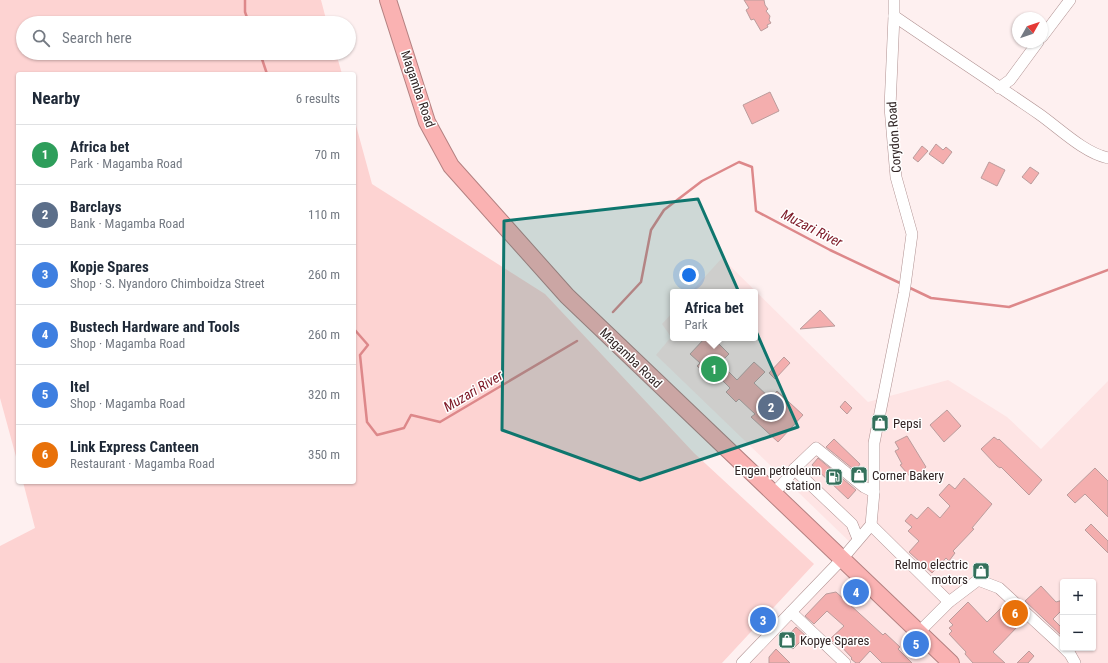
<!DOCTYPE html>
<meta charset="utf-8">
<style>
:root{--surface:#fff;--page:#f2f2f3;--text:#1f2937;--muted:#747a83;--line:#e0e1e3;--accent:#33705b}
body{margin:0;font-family:"Roboto Condensed",sans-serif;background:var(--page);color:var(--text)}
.controls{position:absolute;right:12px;bottom:12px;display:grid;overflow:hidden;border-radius:4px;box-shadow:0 1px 3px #0004}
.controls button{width:36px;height:36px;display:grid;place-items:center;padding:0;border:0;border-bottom:1px solid var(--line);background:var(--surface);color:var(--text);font:20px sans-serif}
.compass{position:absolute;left:1012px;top:12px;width:36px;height:36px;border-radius:50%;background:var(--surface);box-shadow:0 1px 3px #0004;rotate:50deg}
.you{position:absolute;left:689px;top:275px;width:14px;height:14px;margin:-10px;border:3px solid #fff;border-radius:50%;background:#1a73e8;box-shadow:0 0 0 6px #1a73e833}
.badge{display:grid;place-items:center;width:26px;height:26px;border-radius:50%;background:var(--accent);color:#fff;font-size:13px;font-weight:700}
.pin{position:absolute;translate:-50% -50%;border:2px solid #fff;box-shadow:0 1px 4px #0006}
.popup{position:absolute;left:670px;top:289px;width:88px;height:52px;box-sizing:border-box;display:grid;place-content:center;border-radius:4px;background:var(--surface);filter:drop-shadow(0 1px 3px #0005);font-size:13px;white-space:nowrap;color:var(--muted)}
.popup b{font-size:15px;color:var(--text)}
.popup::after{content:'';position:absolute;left:50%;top:100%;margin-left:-8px;border:8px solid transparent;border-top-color:var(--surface)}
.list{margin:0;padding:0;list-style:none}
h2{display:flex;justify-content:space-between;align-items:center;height:52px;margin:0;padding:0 16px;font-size:17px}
h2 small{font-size:13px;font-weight:400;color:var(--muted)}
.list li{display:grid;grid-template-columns:26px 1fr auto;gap:12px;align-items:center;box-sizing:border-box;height:60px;padding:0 16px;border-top:1px solid var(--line)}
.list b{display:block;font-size:15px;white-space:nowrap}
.list p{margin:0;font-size:13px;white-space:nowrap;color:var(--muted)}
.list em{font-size:13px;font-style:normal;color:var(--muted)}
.icon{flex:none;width:22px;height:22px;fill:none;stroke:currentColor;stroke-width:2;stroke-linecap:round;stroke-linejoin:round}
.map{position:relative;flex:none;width:1108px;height:663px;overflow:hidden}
.search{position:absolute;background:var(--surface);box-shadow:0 1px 3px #0004;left:16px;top:16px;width:340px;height:44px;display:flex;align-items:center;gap:10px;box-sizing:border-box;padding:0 14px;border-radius:22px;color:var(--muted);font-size:15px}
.panel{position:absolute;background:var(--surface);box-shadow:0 1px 3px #0004;left:16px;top:72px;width:340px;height:412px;border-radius:4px}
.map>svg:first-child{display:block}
.built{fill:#fee4e4;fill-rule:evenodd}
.green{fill:#fdd3d2}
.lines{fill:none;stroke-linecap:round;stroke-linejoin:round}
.stream{stroke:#dd888a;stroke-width:2.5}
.building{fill:#f4aeae;stroke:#bb9c9c}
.minor-casing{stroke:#b09191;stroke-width:12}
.highway-casing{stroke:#b48181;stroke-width:18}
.minor{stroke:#fff;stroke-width:11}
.highway{stroke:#fab2b2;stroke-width:16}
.marked{fill:#0f766e;fill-opacity:0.2;stroke:#0f766e;stroke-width:3;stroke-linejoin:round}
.labels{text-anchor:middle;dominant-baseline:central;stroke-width:3;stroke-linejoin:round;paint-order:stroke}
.street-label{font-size:13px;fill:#312525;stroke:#fff}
.poi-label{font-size:13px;fill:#312525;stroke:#fff;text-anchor:start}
.water-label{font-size:14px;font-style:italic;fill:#7d1927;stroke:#fff}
</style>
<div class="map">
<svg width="1108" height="663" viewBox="0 0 1108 663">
<rect width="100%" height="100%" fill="#fef0f0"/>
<path class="built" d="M722 258 868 402 948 380 1007 417 1041 449 1108 381V663H746L856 548 656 355 671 337 662 324 673 312V338H755V292H691ZM1063 582H1093V648H1063Z"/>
<g class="green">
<polygon points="0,0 321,0 327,23 23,23 23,53 336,53 342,74 18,74 18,464 0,398"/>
<polygon points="354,118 372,184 545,294 694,453 814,564 722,663 0,663 0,546 35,528 23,482 354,482"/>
</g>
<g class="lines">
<g class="stream">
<polyline points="245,0 245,12 249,23"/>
<polyline points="260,53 267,74"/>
<polyline points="908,287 931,298 1009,307 1108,270"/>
<polyline points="613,312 641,282 651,230 664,210 702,181 739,162 752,167 756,211 830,250 902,284"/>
<polyline points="354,329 368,345 360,355 367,422 377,435 404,428 411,415 440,422 577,341"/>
</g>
</g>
<g class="building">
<polygon points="744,0 764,0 765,5 768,9 766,11 770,16 769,20 771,23 767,25 768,27 761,31 754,19 751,20 746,10 749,8"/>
<polygon points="770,92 779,111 752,124 743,105"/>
<polygon points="936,144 943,150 946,147 952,152 943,164 929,154"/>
<polygon points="922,146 928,151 918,162 913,158"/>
<polygon points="989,162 1005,170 997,186 981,178"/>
<polygon points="1030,167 1039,173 1031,184 1022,177"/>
<polygon points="820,310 835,326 800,329"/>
<polygon points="705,338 708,338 717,346 719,344 729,354 720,363 737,380 754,362 765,372 754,383 770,398 777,391 803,415 778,442 751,417 755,414 739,399 736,402 726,392 730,388 713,371 708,376 697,366 700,363 690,354"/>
<polygon points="784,357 790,363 775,379 769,373"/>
<polygon points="845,401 852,408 847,414 840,407"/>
<polygon points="947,410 961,426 944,442 930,425"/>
<polygon points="907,436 926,467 913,480 900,465 902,464 895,451 899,449 895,442"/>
<polygon points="994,437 998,440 999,439 1042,480 1029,495 1001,467 1000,468 997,466 981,449"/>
<polygon points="834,439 860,464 858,467 866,474 863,477 826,447"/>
<polygon points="818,458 856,490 848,499 812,465"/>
<polygon points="1095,468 1108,481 1108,517 1085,494 1075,503 1067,495"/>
<polygon points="964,478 992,504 972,528 974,529 953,551 955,553 949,561 946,558 932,573 909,552 919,541 908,531 912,527 905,521 911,514 917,519 928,507 940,518 950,506 939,495 949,484 955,489"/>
<polygon points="1091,524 1108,541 1108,553 1085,530"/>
<polygon points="1041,586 1056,602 1063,600 1063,609 1053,619 1063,629 1063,637 1025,601"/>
<polygon points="836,592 883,635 885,633 900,647 898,649 912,663 882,663 870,651 859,663 856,663 851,659 852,658 838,643 836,645 830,639 844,626 827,611 814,624 805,616 826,594"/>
<polygon points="968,602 987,622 1001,608 1019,625 993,652 1005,663 973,663 965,654 966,652 949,634 952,631 949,628 953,625 949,621"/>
<polygon points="796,627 806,636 793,649 783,641"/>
<polygon points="776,649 790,663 769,663 769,657"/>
<polygon points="1029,651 1034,656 1028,663 1017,663"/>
</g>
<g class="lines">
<defs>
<g id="minor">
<path d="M894 16C942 49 991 81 1039 114 1059 128 1084 153 1108 158"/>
<polyline points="1042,37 1070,0"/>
<polyline points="999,88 1010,80 1038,42"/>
<polyline points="794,469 816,448 864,487 874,492"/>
<polyline points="773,494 787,479 794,469 852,524 858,539"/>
<polyline points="871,525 949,602"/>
<polyline points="791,612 845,663"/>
<polyline points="919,632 949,602 978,580 999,588 1063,647"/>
<polyline points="1064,648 1070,654 1075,663"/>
<polyline points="742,663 842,559 871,525 874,492 874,443 904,293 912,234 896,177 890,107 894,16 894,0"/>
</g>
<polyline id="highway" points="388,0 427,122 451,166 567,296 951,663"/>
</defs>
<use href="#minor" class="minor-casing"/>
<use href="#highway" class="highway-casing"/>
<use href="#minor" class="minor"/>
<use href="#highway" class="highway"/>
</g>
<path class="marked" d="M698 199 798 427 640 480 502 430 504 221Z"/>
<defs>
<symbol id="shop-square" viewBox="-11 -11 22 22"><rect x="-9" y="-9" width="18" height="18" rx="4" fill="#33705b" stroke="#fff"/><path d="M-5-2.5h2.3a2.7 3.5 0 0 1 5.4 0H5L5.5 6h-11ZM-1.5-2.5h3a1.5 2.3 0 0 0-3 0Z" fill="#fff"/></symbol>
<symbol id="fuel-square" viewBox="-11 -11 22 22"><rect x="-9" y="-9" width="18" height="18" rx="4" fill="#33705b" stroke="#fff"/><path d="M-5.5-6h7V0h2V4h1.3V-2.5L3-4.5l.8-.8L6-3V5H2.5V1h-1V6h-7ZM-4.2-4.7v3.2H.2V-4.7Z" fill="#fff"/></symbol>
</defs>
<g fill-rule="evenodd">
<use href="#shop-square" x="870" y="413" width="20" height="20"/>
<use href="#shop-square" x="849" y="465" width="20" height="20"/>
<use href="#fuel-square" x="824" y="467" width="20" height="20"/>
<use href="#shop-square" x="971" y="561" width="20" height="20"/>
<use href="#shop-square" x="777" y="630" width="20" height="20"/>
</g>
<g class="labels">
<g class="street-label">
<text transform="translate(418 89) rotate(71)">Magamba Road</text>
<text transform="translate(894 137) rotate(-94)">Corydon Road</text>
<text transform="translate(631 358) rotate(44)">Magamba Road</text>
</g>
<g class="poi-label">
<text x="893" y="423">Pepsi</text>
<text x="821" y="470" text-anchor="end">Engen petroleum<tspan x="821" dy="15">station</tspan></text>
<text x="872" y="475">Corner Bakery</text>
<text x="968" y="564" text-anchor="end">Relmo electric<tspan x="968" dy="15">motors</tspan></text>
<text x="800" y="640">Kopye Spares</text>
</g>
<g class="water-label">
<text transform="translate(812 228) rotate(27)">Muzari River</text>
<text transform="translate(473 391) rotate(-31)">Muzari River</text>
</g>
</g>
</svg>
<div class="controls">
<button>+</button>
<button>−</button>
</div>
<svg class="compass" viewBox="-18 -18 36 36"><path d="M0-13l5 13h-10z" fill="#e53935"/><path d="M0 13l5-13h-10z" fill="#747a83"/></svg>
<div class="you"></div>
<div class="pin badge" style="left:714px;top:369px;background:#2e9e5b">1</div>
<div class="popup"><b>Africa bet</b>Park</div>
<div class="pin badge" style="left:771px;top:407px;background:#5c6f8a">2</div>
<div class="pin badge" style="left:763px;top:620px;background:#3f7fe0">3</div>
<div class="pin badge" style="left:856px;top:592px;background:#3f7fe0">4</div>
<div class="pin badge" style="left:916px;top:644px;background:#3f7fe0">5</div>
<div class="pin badge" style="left:1015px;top:613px;background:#e8710a">6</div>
<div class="search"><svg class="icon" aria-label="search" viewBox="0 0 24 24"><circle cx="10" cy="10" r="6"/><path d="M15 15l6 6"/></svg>Search here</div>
<section class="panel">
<h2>Nearby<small>6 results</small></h2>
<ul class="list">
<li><span class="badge" style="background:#2e9e5b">1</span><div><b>Africa bet</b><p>Park · Magamba Road</p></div><em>70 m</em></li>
<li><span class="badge" style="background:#5c6f8a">2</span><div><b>Barclays</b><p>Bank · Magamba Road</p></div><em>110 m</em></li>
<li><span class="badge" style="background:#3f7fe0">3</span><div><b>Kopje Spares</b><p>Shop · S. Nyandoro Chimboidza Street</p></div><em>260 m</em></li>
<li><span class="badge" style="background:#3f7fe0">4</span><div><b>Bustech Hardware and Tools</b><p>Shop · Magamba Road</p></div><em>260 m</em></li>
<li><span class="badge" style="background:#3f7fe0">5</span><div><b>Itel</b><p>Shop · Magamba Road</p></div><em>320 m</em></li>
<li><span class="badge" style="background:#e8710a">6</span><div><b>Link Express Canteen</b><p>Restaurant · Magamba Road</p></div><em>350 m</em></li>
</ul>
</section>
</div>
